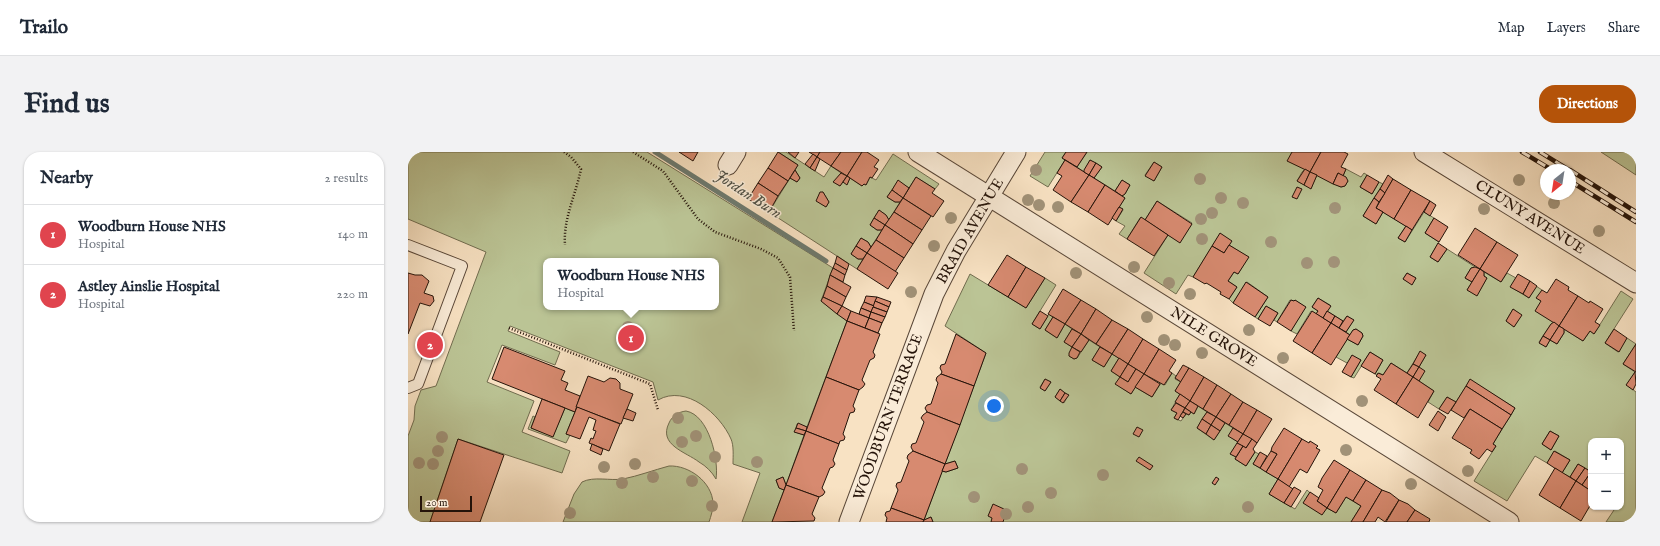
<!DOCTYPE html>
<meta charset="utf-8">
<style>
:root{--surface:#fff;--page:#f2f2f3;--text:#1f2937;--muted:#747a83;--line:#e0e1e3;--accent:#b45309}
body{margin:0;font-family:"IM FELL English",serif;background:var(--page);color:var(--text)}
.controls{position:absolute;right:12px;bottom:12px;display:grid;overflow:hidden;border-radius:8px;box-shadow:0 1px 3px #0004}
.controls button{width:36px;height:36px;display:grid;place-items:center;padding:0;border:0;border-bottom:1px solid var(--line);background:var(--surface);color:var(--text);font:20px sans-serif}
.compass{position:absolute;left:1132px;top:12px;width:36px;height:36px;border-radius:50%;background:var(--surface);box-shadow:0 1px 3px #0004;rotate:210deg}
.scale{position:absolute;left:12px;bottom:10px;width:52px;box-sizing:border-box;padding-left:4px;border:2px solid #241309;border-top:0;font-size:11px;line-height:14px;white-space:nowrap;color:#241309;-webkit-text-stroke:3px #faecd8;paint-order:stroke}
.you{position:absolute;left:586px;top:254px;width:14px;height:14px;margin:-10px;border:3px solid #fff;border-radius:50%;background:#1a73e8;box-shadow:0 0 0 6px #1a73e833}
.badge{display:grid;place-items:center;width:26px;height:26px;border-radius:50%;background:var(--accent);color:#fff;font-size:13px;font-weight:700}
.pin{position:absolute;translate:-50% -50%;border:2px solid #fff;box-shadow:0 1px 4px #0006}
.popup{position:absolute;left:135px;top:106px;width:176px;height:52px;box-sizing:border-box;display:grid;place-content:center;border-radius:8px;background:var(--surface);filter:drop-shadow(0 1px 3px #0005);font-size:13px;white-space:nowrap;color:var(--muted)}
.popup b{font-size:15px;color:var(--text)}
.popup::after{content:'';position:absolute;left:50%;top:100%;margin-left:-8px;border:8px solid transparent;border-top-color:var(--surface)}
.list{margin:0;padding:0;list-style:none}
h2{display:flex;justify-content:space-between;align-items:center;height:52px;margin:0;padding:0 16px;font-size:17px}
h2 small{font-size:13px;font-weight:400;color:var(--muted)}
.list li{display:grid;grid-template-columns:26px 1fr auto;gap:12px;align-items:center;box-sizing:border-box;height:60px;padding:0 16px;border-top:1px solid var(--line)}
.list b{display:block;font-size:15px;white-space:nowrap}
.list p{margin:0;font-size:13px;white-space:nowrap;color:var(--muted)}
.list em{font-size:13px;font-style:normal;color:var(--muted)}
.map{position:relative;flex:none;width:1228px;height:370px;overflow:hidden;border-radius:16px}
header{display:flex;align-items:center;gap:24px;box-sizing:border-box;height:56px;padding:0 20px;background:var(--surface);border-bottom:1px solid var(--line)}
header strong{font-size:19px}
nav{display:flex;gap:22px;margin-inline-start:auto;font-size:14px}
.intro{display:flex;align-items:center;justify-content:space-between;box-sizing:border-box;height:96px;padding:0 24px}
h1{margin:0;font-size:28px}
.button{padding:10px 18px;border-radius:16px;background:var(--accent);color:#fff;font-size:14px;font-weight:700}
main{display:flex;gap:24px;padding:0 24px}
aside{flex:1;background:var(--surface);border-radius:16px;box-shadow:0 1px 3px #0004}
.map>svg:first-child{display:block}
.green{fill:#bbc495;stroke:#706c4f;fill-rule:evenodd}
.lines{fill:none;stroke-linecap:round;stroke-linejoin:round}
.stream{stroke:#6d7a6f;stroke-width:5}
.building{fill:#d78a70;stroke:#241309}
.lane-casing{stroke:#594738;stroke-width:12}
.street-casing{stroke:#594738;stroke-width:21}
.path{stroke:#241309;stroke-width:2.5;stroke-dasharray:1 2;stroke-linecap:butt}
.lane{stroke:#faecd8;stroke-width:10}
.street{stroke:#faecd8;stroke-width:19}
.rail-casing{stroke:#241309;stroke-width:4.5}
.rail{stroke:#faecd8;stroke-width:3;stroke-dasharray:9;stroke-linecap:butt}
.tree{fill:#a19278}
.labels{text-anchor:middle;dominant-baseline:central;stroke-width:3;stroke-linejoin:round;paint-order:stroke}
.street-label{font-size:15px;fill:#241309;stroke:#faecd8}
.water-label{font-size:16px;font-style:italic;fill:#4e4f44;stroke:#faecd8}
</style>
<header>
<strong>Trailo</strong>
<nav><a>Map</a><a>Layers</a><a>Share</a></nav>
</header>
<div class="intro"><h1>Find us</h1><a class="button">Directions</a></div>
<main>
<aside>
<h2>Nearby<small>2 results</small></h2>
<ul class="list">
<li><span class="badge" style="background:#e0444e">1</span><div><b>Woodburn House NHS</b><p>Hospital</p></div><em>140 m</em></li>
<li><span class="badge" style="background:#e0444e">2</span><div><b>Astley Ainslie Hospital</b><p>Hospital</p></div><em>220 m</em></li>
</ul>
</aside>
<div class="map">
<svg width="1228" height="370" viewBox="0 0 1228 370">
<rect width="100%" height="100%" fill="#f8e2c3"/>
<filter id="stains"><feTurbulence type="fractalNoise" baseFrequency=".005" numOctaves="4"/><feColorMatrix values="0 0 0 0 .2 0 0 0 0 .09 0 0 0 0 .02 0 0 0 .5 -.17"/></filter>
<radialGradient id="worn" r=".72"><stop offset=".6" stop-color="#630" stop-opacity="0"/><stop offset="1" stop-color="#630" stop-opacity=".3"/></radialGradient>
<g class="green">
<path d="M0 0H239L425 116 413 149 439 169 399 275 389 272 387 280 396 283 378 333 375 325 368 328 371 336 376 338 364 370H334L352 321 325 312C325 304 326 294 323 287 312 262 278 232 250 248L245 230 102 174 100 179 152 200 147 213 94 193 79 230 126 249 114 280 162 299 154 321 50 287 22 370H0V284L6 268 7 254 13 238 28 234 78 100 0 67ZM138 109H308V155H138Z"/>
<path d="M370 0H378L416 25 423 14 433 21 426 30 432 34 435 30 439 32 442 26 454 34 456 32 458 33 462 25 468 28 485 2 531 32 527 37 508 25 501 36 490 29 479 45 487 50H492L481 68 478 63 471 58 462 73 469 78H474L463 95 460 90 453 86 443 102 450 107H455L449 117 361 60 382 26 389 30 392 26 387 18 390 13ZM415 40 421 50 418 55 409 49 412 41Z"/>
<polygon points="637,0 658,0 654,6 657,8 640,35 622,24"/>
<path d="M679 0H884L880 9 897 17 894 20 889 29 903 36 909 23 933 35 937 34 940 29 935 24 938 17 953 25 956 21 959 23 952 35 964 42 971 30 975 32 955 64 968 72 975 60 998 74 990 86 997 90 1016 60 1026 66 1017 81 1031 90 1022 105 1030 110 1039 97 1067 115 1063 116 1057 126 1064 130 1059 138 1069 143 1079 126 1076 124V120L1093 130 1099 121 1108 126 1103 135 1121 146 1128 134 1134 138 1129 146 1133 149 1146 170 1143 172 1131 190 1138 195 1142 188 1149 192 1156 181V177L1175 189 1182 179 1186 182 1213 139 1225 147 1197 191 1210 200 1219 186 1228 192 1215 212 1227 220 1219 233 1228 240V370H1198L1208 355H1213V289H1183V324L1181 323 1183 320 1170 312 1162 325 1154 321 1162 308 1147 299 1139 311 1127 304 1099 349 1066 329 1088 294 1085 292 1107 256 1062 228 1048 250 1039 245 1031 257 1020 250 1026 239 1011 229V215L1018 203 1012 200 999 221 983 211 975 223 971 221 969 223 967 222 975 208 962 200 946 226 943 225 953 208 939 211 928 205 939 187 950 193 955 184 954 181 948 177 945 178 942 183 938 180 945 168 939 164 935 169 919 159 922 153 910 146 904 155 910 159 908 162 903 159 889 182 883 179 897 155 887 148 886 149 882 148 869 170 866 168 870 161 858 154 850 167 847 165 860 145 839 130 825 151 821 147 829 135 820 129 826 120 830 122 840 105 821 93 812 82 785 125 780 123 768 142 736 121 760 83 772 90 784 71 749 49 737 68 732 66 719 87 711 82 717 74 708 69 715 58 711 55 717 46 714 44 717 42 722 33 714 28 707 39 686 26 694 15 682 8 676 20 669 15ZM746 10 754 15 746 29 737 23ZM999 121 1008 126 1004 132 995 127ZM1105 157 1113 163 1106 175 1098 169ZM1142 279 1151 284 1143 298 1134 292Z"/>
<polygon points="1193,0 1228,0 1228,23"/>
<path d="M562 122 618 156 637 126 648 133 624 172 632 177 641 162 645 165 637 178 649 186 657 172 664 177 656 190 664 195 661 204 666 207 669 206 681 188 692 195 684 208 696 215 704 202 711 206 703 219 712 225 708 232 723 242 727 235 744 245 753 231 757 233 764 221 768 224 767 227 773 230 767 239 772 242 763 258 769 261 766 266 773 269 778 262 781 263 783 260 786 262 790 254 799 260 789 276 806 288 817 271 825 276 821 284 830 290 823 302 828 305 827 307 838 314 847 300 851 302 845 312 870 327 861 342 887 357 899 338 919 356 928 361 938 345 953 354 943 370H525L523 365 516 368 534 319 538 320 550 316 547 309 537 312 578 201 537 174ZM637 227 643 230 637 239 632 235ZM652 237 660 243 656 251 647 245Z"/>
<polygon points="157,256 167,260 158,282 162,283 158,291 120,277 125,264 127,265 123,276 145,284"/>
<path d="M278 259C301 263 311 308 308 327 304 320 298 314 291 310 278 300 250 293 261 271 264 264 270 260 278 259Z"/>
<path d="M261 314C281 313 304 330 305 351 305 358 303 364 301 370H155L166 342 174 330C186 324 202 329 215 327 230 324 246 318 261 314Z"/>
</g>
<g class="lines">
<polyline class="stream" points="247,0 418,109"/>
</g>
<g class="building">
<polygon points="271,0 290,0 285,9"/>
<polygon points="370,0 390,13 380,29 360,16"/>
<polygon points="380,0 391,0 387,6"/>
<polygon points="401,0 412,0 409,5"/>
<polygon points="412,0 433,0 423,14 409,5"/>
<polygon points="433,0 454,0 439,24 423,14"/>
<polygon points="454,0 459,0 471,8 466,15 470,17 464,26 462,25 458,33 456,32 454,34 439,24"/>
<polygon points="658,0 679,0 669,15 654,6"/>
<polygon points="884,0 913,0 902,20 879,9"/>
<polygon points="913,0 936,0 940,2 933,15 938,17 935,24 930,21 925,32 902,20"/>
<polygon points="405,2 409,5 402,16 397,12"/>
<polygon points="409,5 412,7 407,19 402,16"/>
<polygon points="657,8 681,23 663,50 645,38 654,24 649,21"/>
<polygon points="682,8 688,11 681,23 676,20 676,18"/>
<polygon points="746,10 754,15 746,29 737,24"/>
<polygon points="688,11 694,15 686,26 681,23"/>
<polygon points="360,16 380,29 370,44 350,31"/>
<polygon points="897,17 902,20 896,33 889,29"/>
<polygon points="387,18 392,26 389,30 382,26"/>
<polygon points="902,20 909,23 903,37 896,33"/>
<polygon points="433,21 439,24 432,34 425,30"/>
<polygon points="930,21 938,25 940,29 937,34 933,35 925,32"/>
<polygon points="681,23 697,33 680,60 663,50"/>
<polygon points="959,23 971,30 964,42 952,35"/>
<polygon points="980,23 985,27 977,41 972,37"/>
<polygon points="439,24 442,26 439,33 435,30"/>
<polygon points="508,25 527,37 524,41 536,49 525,65 495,46"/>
<polygon points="985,27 1003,38 986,67 968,56"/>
<polygon points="490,28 501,36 495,46 484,38"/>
<polygon points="714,28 722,33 717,42 714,44 707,39"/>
<polygon points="350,31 370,44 361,60 340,47"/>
<polygon points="697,33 717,46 700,73 680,60"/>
<polygon points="889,35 894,37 889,47 884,45"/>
<polygon points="972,37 977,41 971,50 966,46"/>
<polygon points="484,38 495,46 492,50 487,50 479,45"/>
<polygon points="1003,38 1022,49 1004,78 986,67"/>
<polygon points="412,40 415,40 421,50 418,55 408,49"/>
<polygon points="495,46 523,64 514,78 486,60"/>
<polygon points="966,46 971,50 968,56 975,60 968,72 955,64"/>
<polygon points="749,49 784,72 772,91 737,68"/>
<polygon points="1022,49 1028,53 1022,64 1016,60"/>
<polygon points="711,55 715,57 708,69 704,66"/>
<polygon points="471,58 478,63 481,68 477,73 466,66"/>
<polygon points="486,60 514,78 505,92 477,73"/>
<polygon points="733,65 760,83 746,104 719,87"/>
<polygon points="466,66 477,73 474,78 469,78 462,73"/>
<polygon points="1026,66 1040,75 1031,90 1017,81"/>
<polygon points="477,73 505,92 496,106 468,88"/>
<polygon points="998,74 1004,78 997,90 990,86"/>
<polygon points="1067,76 1089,90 1072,117 1050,103"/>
<polygon points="812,81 824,89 816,101 804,94"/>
<polygon points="453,86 460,90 463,95 459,101 448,94"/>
<polygon points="468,88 496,106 487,120 459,101"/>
<polygon points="1089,90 1110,103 1093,130 1072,117"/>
<polygon points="1030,91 1039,97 1030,110 1022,105"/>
<polygon points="821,93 841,105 830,122 826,120 820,129 829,135 821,147 812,142 813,140 800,132 798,131 797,132 785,125 804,94 816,101"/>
<polygon points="448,94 459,101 455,107 450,107 443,102"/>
<polygon points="459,101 490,121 480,137 449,117"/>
<polygon points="599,103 618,115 600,145 580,133"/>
<polygon points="429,104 441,112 439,118 427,111"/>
<polygon points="427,111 439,118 437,123 425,116"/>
<polygon points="618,115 637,126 618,156 600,145"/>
<polygon points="1067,115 1072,117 1064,130 1057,126 1063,116"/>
<polygon points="425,116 437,123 435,130 422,123"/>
<polygon points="1072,117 1076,120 1076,124 1079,126 1069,144 1059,138"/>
<polygon points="0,121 7,123 14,123 21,129 16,141 25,144 26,149 22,154 12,151 0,182"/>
<polygon points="999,121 1008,126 1004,133 995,127"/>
<polygon points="1110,122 1122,129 1115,142 1102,135"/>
<polygon points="422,123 443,135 438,145 419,134"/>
<polygon points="1148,127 1161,135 1160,138 1170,144 1151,174 1127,159 1133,149 1128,146 1134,138 1139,141"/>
<polygon points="1122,129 1129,134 1121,146 1115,142"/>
<polygon points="838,130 860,145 847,165 825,151"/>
<polygon points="419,134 438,145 434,154 415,145"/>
<polygon points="655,137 673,148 657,172 640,162"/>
<polygon points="458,144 469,145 466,154 456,150"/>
<polygon points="1170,144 1181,151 1182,149 1195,157 1187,170 1192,173 1186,182 1182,179 1175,189 1151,174"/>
<polygon points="415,145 434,154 429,162 413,149"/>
<polygon points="469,145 483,150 481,155 467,149"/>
<polygon points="910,146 923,154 915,166 908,162 910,159 904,155"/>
<polygon points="673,148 688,157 673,182 657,172"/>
<polygon points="883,148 886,149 887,148 898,155 883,179 869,170"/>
<polygon points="467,149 481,155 479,160 465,155"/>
<polygon points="456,150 466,154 463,160 453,156"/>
<polygon points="434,154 443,159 439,169 429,162"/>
<polygon points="858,154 870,161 862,174 850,167"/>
<polygon points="465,155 479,160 477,165 463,160"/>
<polygon points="453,156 463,160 461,166 451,162"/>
<polygon points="688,157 704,168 688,192 673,182"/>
<polygon points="1105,157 1114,163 1106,175 1098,169"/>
<polygon points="443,159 461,166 457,176 439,169"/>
<polygon points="632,159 640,164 632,177 624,172"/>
<polygon points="904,159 923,171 904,201 885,189"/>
<polygon points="919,159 927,164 923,171 915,166"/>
<polygon points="463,160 477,165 474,171 461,166"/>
<polygon points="927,164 935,169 931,176 923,171"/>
<polygon points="939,164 946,168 938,180 931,176"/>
<polygon points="645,165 657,172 649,186 637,178"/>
<polygon points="461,166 474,171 470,181 457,176"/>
<polygon points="704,168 720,177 704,202 688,192"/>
<polygon points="439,169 472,182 465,200 467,203 466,206 462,208 454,228 457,232 455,235 451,238 418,225"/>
<polygon points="1146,170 1151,174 1142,188 1135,184 1143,172"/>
<polygon points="923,171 942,183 923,213 904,201"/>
<polygon points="1151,174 1156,177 1156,181 1149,192 1142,188"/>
<polygon points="664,177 673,182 664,195 656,190"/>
<polygon points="720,177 735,187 720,212 704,202"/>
<polygon points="948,177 954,181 955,184 950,193 939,187 945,178"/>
<polygon points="1206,177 1219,186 1211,200 1197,191"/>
<polygon points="548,182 578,201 566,234 533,222 534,220 532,216 533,213 537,212"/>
<polygon points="673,182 681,188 673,200 664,195"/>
<polygon points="1135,184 1142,188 1138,195 1131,191"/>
<polygon points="735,187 751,197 736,222 720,212"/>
<polygon points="1228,192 1228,220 1215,212"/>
<polygon points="96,195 157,219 153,228 160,231 157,238 172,244 167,260 84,227"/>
<polygon points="664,195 672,200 669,206 666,207 661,204 661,201"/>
<polygon points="692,195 704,202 696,215 684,208"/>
<polygon points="751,197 768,208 761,219 764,221 756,233 736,222"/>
<polygon points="1012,199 1018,203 1011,215 1005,212"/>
<polygon points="962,200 975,208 967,222 953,214"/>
<polygon points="944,203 953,208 943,225 934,220"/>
<polygon points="711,206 720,212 712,225 703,219"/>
<polygon points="983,211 1005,225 988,252 966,238 973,227 968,224 969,223 970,221 975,223"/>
<polygon points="720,212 728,217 720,230 712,225"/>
<polygon points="1005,212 1011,215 1005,225 999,221"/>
<polygon points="775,213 781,216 773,230 767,226"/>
<polygon points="1011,215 1017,219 1011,229 1005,225"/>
<polygon points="781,216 796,225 782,249 767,239"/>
<polygon points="728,217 736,222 723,242 707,232 712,225 720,230"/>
<polygon points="1227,220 1228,232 1225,238 1218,233"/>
<polygon points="533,222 566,234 552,273 519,260 517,256 519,253 523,252 530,231 528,228 529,225"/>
<polygon points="736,222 752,232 744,245 727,235"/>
<polygon points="180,224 196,230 202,226 208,227 212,231 212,237 225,242 213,272 168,255"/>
<polygon points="418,225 451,238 445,254 447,257 446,260 442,261 435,282 437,285 436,288 432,289 431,292 398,279"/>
<polygon points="796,225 809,233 795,257 782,249"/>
<polygon points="1005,225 1026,239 1010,266 988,252"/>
<polygon points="637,227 643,230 637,239 632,236"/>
<polygon points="1062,227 1107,256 1103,263 1058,234"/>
<polygon points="809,233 823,242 808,265 795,257"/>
<polygon points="1058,234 1103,263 1094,277 1062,257 1056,266 1043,258"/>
<polygon points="652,237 657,241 652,249 647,245"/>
<polygon points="657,241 661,243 655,251 652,249"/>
<polygon points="772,242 782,249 777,256 767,250"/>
<polygon points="823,242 835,250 821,273 808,265"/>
<polygon points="1039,245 1048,250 1040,262 1031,257"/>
<polygon points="134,247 157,256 145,285 123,276"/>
<polygon points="782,249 790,254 786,262 777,256"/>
<polygon points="835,250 849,258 835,282 821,273"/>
<polygon points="768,251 777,256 770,268 766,266 769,261 763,258"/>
<polygon points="169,255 212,272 201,299 181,291 183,286 185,287 188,279 185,278 188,268 181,265 172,287 158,282"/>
<polygon points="777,256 783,260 781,263 775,260"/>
<polygon points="219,257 228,261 225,269 215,266"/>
<polygon points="1062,257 1094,277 1085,292 1088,294 1084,300 1079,297 1071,307 1062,301 1064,298 1044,286"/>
<polygon points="849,258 864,267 849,291 835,282"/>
<polygon points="1030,259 1038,265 1030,279 1021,273"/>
<polygon points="519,260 552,273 537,312 505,299 503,295 504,292 508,291 516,270 513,266 515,263"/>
<polygon points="775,260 778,262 775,266 772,264"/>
<polygon points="799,260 808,265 803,273 794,267"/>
<polygon points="808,265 817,271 812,279 803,273"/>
<polygon points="794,267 803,273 798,282 789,276"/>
<polygon points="390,271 399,275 398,279 388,276"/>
<polygon points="803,273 812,279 806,288 798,282"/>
<polygon points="729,275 735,278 731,285 725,282"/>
<polygon points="388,276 398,279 396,283 386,280"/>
<polygon points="825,276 835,282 830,290 820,284"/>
<polygon points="876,276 894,287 870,327 858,320 869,302 863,299 864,295"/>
<polygon points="398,279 431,292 425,308 427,312 425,315 422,316 414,336 417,340 415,343 411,345 378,333"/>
<polygon points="1142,279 1151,284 1143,298 1134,292"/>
<polygon points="835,282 844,287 838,296 829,291"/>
<polygon points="50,287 96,303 72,370 22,370"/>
<polygon points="844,287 849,291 845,297 847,300 838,314 827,307 835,294 838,296"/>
<polygon points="894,287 901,291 902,289 910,294 908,296 912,298 899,321 892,317 881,335 870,327"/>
<polygon points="829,291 835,294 828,305 822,302"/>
<polygon points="184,292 195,297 193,303 182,298"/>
<polygon points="505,299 537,312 516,368 483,356 490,338 488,334 489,331 493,330 501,309 499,306 500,303"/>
<polygon points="863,299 869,302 858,320 852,316"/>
<polygon points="1146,299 1162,308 1154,321 1139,311"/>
<polygon points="852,300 859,304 852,316 845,312"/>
<polygon points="731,305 745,314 742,318 728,309"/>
<polygon points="926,308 942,318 919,356 909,349 915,338 910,335 914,326"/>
<polygon points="547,309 550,316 538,320 534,319 537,312"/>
<polygon points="1170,312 1177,316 1168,329 1162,325"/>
<polygon points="1147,316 1168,329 1152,356 1131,343"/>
<polygon points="1177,316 1183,320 1174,333 1168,329"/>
<polygon points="942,318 958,328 945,349 938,345 928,361 919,356"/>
<polygon points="1181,323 1183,324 1183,339 1174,333"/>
<polygon points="375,325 378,333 376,338 371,336 368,328"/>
<polygon points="808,325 811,327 807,333 804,331"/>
<polygon points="870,327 885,337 876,351 861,342"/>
<polygon points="958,328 974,338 955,370 943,370 953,354 945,349"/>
<polygon points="1168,329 1183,339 1183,352 1173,369 1152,356"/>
<polygon points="378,333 411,345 404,362 407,366 406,369 364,370"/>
<polygon points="886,335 893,339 883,355 876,351"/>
<polygon points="974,338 982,341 991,348 977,370 970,365 967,370 955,370"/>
<polygon points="902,340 911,346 909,349 919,356 914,363 895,351"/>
<polygon points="991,348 1000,352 1007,358 999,370 978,370"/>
<polygon points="585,352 596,357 594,363 597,364 595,370 583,370 584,366 580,364"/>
<polygon points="483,356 516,368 515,370 478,370 479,366 477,363 478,360 482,359"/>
<polygon points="1007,358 1022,367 1021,370 999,370"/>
<polygon points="523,365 525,370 515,370 516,368"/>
</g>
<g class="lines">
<defs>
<polyline id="lane" points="0,93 54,114 10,232 0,236"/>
<g id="street">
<polyline points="510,0 1101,370"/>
<polyline points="1016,0 1228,131"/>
<polyline points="320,13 328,0"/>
<polyline points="441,370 526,142 548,99 608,0"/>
</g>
</defs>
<use href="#lane" class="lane-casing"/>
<use href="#street" class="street-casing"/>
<g class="path">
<path d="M156 0 163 5 173 17C168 42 155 67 157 93"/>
<polyline points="225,0 255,19 290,67 307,80 353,97 370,106 382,125 386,179"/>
<polyline points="101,176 242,232 250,258"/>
</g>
<use href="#lane" class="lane"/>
<use href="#street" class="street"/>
<defs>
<g id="rail">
<polyline points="1114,0 1144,18"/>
<polyline points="1132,0 1161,18"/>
<polyline points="1162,18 1228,60"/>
<polyline points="1162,29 1228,70"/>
</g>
</defs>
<use href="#rail" class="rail-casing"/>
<use href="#rail" class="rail"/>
</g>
<g class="tree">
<circle cx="628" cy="18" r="6"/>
<circle cx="792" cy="27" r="6"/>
<circle cx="1111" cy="28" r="6"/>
<circle cx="813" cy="46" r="6"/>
<circle cx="620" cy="48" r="6"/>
<circle cx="835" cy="51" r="6"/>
<circle cx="1146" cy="51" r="6"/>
<circle cx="631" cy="53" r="6"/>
<circle cx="650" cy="55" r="6"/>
<circle cx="927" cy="56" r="6"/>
<circle cx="1076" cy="57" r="6"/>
<circle cx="804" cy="61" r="6"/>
<circle cx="543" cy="66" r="6"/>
<circle cx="793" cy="67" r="6"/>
<circle cx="1191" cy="79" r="6"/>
<circle cx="794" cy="87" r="6"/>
<circle cx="863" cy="90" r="6"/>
<circle cx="526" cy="94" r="6"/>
<circle cx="926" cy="110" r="6"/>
<circle cx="899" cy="111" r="6"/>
<circle cx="726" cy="115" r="6"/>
<circle cx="668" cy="121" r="6"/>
<circle cx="761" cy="131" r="6"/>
<circle cx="503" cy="140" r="6"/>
<circle cx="782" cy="142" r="6"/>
<circle cx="739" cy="165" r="6"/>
<circle cx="220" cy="175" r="6"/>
<circle cx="841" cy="178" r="6"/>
<circle cx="756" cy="188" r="6"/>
<circle cx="767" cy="193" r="6"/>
<circle cx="794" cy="201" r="6"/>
<circle cx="875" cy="206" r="6"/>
<circle cx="954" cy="249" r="6"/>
<circle cx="270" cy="266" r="6"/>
<circle cx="288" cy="284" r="6"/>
<circle cx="34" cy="285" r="6"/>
<circle cx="274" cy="290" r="6"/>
<circle cx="938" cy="298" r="6"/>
<circle cx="30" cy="299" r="6"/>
<circle cx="307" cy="305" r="6"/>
<circle cx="349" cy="310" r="6"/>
<circle cx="11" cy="311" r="6"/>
<circle cx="25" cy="312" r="6"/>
<circle cx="227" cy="312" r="6"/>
<circle cx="196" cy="315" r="6"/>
<circle cx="614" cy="317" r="6"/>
<circle cx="1060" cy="319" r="6"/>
<circle cx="695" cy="323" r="6"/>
<circle cx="245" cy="325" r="6"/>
<circle cx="284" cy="329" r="6"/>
<circle cx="214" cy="331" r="6"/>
<circle cx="1003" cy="332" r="6"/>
<circle cx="643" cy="341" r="6"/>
<circle cx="566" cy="345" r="6"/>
<circle cx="304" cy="354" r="6"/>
<circle cx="620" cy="355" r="6"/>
<circle cx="840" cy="355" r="6"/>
<circle cx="162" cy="361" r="6"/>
<circle cx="598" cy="362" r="6"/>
</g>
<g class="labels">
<g class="street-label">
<text transform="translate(1122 65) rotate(32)">CLUNY AVENUE</text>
<text transform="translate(562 79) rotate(-60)">BRAID AVENUE</text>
<text transform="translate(806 185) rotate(32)">NILE GROVE</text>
<text transform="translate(480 265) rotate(-70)">WOODBURN TERRACE</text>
</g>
<g class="water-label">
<text transform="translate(340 43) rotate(33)">Jordan Burn</text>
</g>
</g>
<rect width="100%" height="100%" filter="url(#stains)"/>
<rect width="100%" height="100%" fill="url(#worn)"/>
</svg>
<div class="controls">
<button>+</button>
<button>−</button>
</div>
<svg class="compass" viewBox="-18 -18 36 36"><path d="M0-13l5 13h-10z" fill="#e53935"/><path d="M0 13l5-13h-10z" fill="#747a83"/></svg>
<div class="scale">20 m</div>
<div class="you"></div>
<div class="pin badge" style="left:223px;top:186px;background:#e0444e">1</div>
<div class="popup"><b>Woodburn House NHS</b>Hospital</div>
<div class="pin badge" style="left:22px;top:193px;background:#e0444e">2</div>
</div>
</main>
